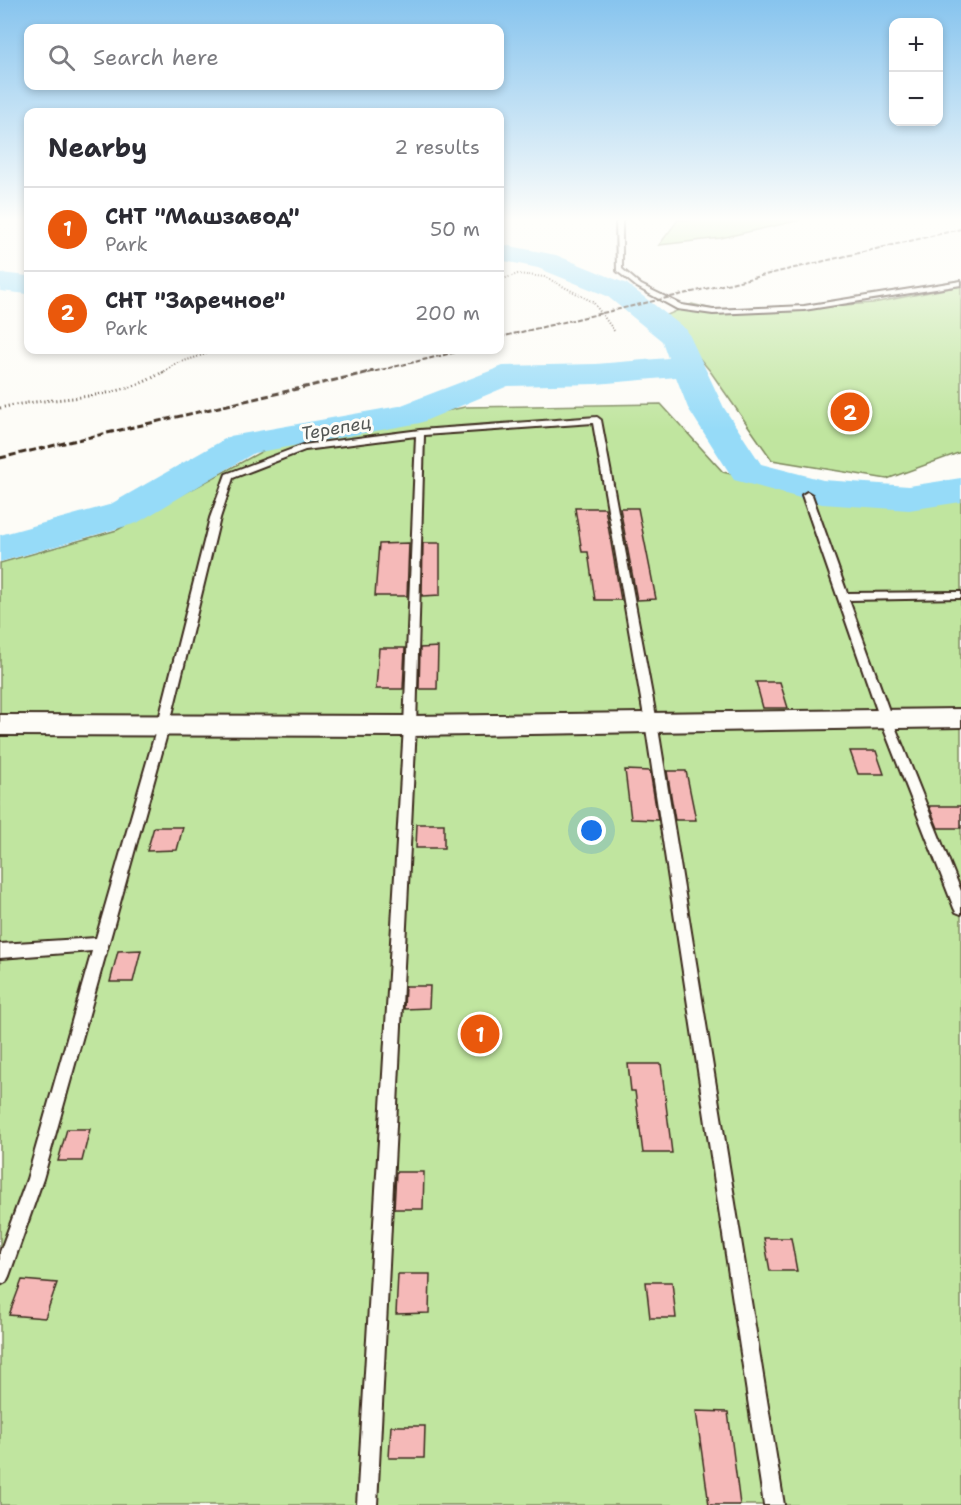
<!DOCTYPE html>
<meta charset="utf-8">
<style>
:root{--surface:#fff;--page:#f2f2f3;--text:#2b2b33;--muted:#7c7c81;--line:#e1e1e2;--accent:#ea580c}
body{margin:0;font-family:"Shantell Sans",sans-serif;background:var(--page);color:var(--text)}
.controls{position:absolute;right:18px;top:18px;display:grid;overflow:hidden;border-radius:12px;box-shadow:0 3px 9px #0003}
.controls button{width:54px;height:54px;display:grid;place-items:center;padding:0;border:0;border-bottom:2px solid var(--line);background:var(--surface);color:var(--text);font:30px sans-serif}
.you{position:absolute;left:592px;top:831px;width:21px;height:21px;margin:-15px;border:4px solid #fff;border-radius:50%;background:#1a73e8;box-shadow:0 0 0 9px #1a73e833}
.badge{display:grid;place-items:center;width:39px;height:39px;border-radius:50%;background:var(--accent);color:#fff;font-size:20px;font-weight:700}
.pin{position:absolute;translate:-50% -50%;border:3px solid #fff;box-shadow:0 2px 6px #0006}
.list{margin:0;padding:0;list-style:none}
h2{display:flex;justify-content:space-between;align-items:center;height:78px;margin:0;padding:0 24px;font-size:26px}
h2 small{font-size:20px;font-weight:400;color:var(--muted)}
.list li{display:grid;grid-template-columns:39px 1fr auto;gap:18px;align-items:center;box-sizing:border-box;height:84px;padding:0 24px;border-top:2px solid var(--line)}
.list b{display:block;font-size:22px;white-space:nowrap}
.list p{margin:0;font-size:20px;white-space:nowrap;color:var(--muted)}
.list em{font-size:20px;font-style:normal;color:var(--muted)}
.icon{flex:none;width:33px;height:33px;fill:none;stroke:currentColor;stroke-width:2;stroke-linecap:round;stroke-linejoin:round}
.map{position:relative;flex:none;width:961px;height:1505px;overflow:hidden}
.search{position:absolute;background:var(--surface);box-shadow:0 3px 9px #0003;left:24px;top:24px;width:480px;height:66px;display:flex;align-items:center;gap:15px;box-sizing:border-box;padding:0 21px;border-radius:12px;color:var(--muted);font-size:22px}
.panel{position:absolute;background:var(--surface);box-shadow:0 3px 9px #0003;left:24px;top:108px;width:480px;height:246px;border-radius:12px}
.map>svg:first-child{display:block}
.green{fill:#c0e59f;stroke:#7e885e;stroke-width:1.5}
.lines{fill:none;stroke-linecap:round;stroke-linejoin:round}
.river{fill:#96dbf8;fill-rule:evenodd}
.building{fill:#f5b9b8;stroke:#3b2a1e;stroke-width:1.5}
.lane-casing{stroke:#3b2a1e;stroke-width:4}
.street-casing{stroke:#3b2a1e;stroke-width:4}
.path-far1{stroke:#3b2a1e;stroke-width:2;stroke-dasharray:1 2;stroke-linecap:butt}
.path{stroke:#3b2a1e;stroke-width:3;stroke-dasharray:1 3;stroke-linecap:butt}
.lane{fill:#fdfcf7;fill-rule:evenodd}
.street{fill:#fdfcf7;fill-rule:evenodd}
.rail-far1{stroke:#3b2a1e;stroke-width:2;stroke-dasharray:5 2;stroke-linecap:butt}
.rail{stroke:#3b2a1e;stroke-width:3;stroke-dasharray:7 3;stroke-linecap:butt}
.labels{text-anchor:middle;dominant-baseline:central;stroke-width:6;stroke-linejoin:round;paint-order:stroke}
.far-water-label{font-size:18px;font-style:italic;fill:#525654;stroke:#fdfcf7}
</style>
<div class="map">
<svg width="961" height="1505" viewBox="0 0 961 1505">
<rect width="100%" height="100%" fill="#fdfcf7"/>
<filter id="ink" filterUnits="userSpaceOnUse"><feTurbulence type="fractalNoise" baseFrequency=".0167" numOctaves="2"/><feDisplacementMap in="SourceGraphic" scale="12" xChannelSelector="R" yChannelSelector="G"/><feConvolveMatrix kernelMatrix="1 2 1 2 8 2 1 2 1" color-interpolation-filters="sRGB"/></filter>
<g filter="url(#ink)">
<g class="green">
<polygon points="678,220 801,220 721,238 659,245"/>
<polygon points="961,286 961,452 887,479 772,460 710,371 665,316 692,304 729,313 873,303"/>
<polygon points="661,404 723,472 814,494 910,508 961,499 961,1505 0,1505 0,563 117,530 268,448 465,407"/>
</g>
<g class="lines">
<g class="river">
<polygon points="500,244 556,255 627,284 687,330 724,408 761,464 823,480 909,486 961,478 961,502 909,510 822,504 734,480 688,408 676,377 596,384 508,386 420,423 254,453 137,523 0,562 0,535 109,505 230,436 399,406 503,366 596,364 668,358 662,341 607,296 538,268 500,260"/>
<polygon points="0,273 28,276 28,294 0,291"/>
</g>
</g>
<g class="building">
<polygon points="575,508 605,508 621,600 595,600 588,552 582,552"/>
<polygon points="620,508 638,508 656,599 637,600"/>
<polygon points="409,543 407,596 375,596 379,544"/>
<polygon points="423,543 440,543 440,595 422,596"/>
<polygon points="438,647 437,689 419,689 420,648"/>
<polygon points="379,648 405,648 403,689 376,689"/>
<polygon points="756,682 780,682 788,708 763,708"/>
<polygon points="850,751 876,751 884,774 858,774"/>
<polygon points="625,770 650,771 658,820 631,819"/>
<polygon points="667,771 686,771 696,820 675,820"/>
<polygon points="929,806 961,806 961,828 938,828"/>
<polygon points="417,824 444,824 444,848 416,848"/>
<polygon points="154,827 183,827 177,850 147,851"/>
<polygon points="141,950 133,982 110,982 118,951"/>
<polygon points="405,986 430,986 429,1008 404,1009"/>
<polygon points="628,1064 661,1064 672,1153 643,1153 635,1091 631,1091"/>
<polygon points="67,1129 90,1129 82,1161 58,1161"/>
<polygon points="396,1172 424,1172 423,1209 394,1209"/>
<polygon points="764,1238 791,1238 797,1271 770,1271"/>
<polygon points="398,1274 430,1274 429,1313 396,1314"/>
<polygon points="22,1280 57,1283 45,1318 9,1315"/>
<polygon points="646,1282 672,1282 676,1318 650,1318"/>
<polygon points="696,1411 728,1412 740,1505 709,1505"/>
<polygon points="391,1426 425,1426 424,1458 389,1458"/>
</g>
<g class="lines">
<defs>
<g id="lane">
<polygon points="616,220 622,220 622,269 641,285 682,305 713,310 804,306 961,281 961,285 804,310 713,314 677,309 637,287 617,271"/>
<polygon points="597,417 601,420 657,722 784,1505 764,1505 645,722 593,423 424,435 416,726 377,1505 357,1505 404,726 416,436 305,450 233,478 220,518 169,727 43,1179 9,1276 6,1282 0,1285 0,1252 27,1179 92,951 0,958 0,944 96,938 157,727 210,518 226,474 303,445 420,430"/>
<polygon points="807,492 812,495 847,593 961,592 961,598 849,600 892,719 961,891 961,914 956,912 954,908 880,719 802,495"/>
</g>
<polygon id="street" points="961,709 961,727 410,736 0,735 0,715 410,716"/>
</defs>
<use href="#lane" class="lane-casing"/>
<use href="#street" class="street-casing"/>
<g class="path-far1">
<polyline points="500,280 518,274 545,277 593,302 615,332"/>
<polyline points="162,373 175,364 218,350"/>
</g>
<path class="path" d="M0 408C54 395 116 403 164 371"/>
<use href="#lane" class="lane"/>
<use href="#street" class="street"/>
<g class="rail-far1">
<polyline points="500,337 961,229"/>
<polyline points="368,373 465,350"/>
</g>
<polyline class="rail" points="0,458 374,371"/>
</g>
</g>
<linearGradient id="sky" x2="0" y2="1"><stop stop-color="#87c4ee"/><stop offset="0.51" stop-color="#fefefb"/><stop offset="1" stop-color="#fefefb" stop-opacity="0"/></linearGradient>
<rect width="961" height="430" fill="url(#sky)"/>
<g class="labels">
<g class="far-water-label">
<text transform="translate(336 428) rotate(-10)">Терепец</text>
</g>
</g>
</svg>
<div class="controls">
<button>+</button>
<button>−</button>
</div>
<div class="you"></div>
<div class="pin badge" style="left:480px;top:1034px">1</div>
<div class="pin badge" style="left:850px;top:412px">2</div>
<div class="search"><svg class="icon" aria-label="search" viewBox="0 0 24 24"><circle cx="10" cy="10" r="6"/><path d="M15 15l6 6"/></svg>Search here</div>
<section class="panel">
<h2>Nearby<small>2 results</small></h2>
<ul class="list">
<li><span class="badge">1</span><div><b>СНТ &quot;Машзавод&quot;</b><p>Park</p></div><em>50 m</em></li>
<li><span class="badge">2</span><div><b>СНТ &quot;Заречное&quot;</b><p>Park</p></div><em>200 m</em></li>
</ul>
</section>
</div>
